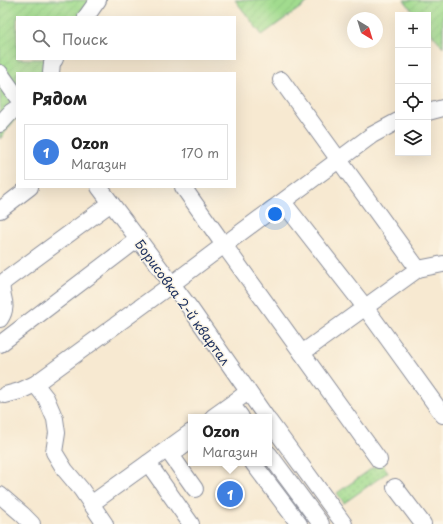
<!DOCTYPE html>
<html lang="ru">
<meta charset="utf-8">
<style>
:root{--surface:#fff;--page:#f6f6f6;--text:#222;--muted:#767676;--line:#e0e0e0;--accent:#1f6fb2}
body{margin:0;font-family:"Playpen Sans",sans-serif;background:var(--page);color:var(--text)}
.controls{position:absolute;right:12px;top:12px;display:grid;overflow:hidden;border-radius:0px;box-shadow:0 4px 16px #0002}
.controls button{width:36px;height:36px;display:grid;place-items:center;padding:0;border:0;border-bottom:1px solid var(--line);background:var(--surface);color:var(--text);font:20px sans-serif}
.compass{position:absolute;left:347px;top:12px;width:36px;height:36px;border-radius:50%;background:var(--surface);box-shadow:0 4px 16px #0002;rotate:142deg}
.you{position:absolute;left:275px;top:214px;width:14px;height:14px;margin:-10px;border:3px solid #fff;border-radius:50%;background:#1a73e8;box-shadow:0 0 0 6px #1a73e833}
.badge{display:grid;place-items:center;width:26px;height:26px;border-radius:50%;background:var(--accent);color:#fff;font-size:13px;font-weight:700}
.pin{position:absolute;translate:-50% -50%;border:2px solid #fff;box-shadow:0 1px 4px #0006}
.popup{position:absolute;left:188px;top:414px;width:84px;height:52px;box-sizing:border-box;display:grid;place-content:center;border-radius:0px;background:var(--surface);filter:drop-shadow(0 1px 3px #0005);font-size:13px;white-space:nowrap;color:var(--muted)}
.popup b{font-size:15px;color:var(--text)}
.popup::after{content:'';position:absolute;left:50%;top:100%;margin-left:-8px;border:8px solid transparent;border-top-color:var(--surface)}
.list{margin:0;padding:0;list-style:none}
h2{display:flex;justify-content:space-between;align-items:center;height:52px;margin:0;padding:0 16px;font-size:17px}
h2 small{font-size:13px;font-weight:400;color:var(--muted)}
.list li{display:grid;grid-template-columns:26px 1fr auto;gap:12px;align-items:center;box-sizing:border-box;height:56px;margin:0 8px 8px;padding:0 8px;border:1px solid var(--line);border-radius:0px}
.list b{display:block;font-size:15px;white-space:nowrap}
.list p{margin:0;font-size:13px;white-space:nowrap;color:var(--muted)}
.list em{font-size:13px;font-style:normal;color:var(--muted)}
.icon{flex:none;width:22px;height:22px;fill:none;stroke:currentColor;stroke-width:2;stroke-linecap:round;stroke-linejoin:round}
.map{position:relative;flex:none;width:443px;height:524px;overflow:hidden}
.search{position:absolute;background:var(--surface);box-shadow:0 4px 16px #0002;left:16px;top:16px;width:220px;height:44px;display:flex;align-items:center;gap:10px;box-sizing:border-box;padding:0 14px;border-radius:0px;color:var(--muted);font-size:15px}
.panel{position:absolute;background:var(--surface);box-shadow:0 4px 16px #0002;left:16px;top:72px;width:220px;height:116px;border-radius:0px}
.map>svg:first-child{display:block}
.grass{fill:url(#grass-dots);stroke:#5e8576}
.garden{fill:url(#garden-furrows);stroke:#5e8576}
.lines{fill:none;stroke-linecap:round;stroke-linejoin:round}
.minor-casing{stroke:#898c98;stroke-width:18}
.minor{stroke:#fff;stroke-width:16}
.labels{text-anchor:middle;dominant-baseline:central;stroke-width:3;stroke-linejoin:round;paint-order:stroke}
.street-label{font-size:13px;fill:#1b2f5e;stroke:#fcf5e5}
</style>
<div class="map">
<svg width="443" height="524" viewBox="0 0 443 524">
<defs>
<pattern id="grass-dots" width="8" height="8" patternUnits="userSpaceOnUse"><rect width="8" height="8" fill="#a1db8e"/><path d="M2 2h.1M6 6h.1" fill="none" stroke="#8abc7d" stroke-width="1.8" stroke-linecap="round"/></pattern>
<pattern id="garden-furrows" width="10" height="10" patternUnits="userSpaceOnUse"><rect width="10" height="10" fill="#a1db8e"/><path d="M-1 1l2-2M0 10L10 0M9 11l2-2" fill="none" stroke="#8abc7d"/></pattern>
</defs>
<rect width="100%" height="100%" fill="#fcf5e5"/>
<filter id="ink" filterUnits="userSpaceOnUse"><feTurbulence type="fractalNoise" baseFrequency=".025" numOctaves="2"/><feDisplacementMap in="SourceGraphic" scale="8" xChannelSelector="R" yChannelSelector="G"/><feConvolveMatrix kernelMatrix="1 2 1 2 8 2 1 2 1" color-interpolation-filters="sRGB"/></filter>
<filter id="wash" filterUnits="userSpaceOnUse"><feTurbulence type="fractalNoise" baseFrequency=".012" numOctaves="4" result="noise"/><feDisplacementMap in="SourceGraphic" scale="16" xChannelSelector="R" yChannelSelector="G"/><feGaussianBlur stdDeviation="0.9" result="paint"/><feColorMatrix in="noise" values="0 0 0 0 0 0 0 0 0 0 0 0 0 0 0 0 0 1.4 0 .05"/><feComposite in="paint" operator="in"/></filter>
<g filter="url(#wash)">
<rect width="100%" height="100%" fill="#f7e9d1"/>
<polygon class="grass" points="381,462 388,472 344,503 337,493"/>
<g class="garden">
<polygon points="0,0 105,0 92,17 17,17 17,59 60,59 50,73 17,73 17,117 0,139"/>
<polygon points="235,0 311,0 262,35"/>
<polygon points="404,0 443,0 443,47 428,29 428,15 416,15"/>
</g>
</g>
<g filter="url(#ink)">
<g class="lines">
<defs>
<g id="minor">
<polyline points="86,17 98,0"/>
<polyline points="0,73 17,97"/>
<polyline points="51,73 52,63 55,59"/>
<polyline points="281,80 418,269"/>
<polyline points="428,112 443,108"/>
<polyline points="0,124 11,112 17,108"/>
<polyline points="99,187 190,308 266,417"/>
<polyline points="283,202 365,307 443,415"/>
<polyline points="0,210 30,187"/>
<path d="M0 319C10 304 0 296 2 286 2 284 4 282 6 280L111 203"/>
<polyline points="0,344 138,239"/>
<polyline points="302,353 418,269 443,264"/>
<polyline points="35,384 46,398 55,419 57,433 54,452 65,470 81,489 105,524"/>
<polyline points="5,395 20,391 35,384 172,284 224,245 183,187"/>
<polyline points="213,417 248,392"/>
<polyline points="225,417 235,409 241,417"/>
<polyline points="269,421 344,524"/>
<polyline points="185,445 171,455 195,489"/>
<polyline points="269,454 321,524"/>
<polyline points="379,460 224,245 372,135 398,121"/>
<polyline points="253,463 299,524"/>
<polyline points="395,487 423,524"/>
<polyline points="0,495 22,514 32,524"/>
<polyline points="91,504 148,463"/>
<polyline points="191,524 148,463 191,432"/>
</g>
</defs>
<use href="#minor" class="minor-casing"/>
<use href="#minor" class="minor"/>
</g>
</g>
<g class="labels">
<g class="street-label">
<text transform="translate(183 302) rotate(54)">Борисовка 2-й квартал</text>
</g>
</g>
</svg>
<div class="controls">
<button>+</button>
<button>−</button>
<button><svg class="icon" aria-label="locate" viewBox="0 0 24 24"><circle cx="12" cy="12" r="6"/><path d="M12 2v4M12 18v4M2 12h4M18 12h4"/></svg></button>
<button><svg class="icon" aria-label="layers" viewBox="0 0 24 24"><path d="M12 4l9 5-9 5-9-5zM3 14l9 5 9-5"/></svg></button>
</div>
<svg class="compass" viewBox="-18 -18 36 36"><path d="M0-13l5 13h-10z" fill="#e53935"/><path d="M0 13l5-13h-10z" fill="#767676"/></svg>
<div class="you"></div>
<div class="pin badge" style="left:230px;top:494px;background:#3f7fe0">1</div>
<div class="popup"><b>Ozon</b>Магазин</div>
<div class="search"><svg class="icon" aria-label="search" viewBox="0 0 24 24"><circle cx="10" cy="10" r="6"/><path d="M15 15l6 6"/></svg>Поиск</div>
<section class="panel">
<h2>Рядом<small></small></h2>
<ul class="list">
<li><span class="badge" style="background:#3f7fe0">1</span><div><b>Ozon</b><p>Магазин</p></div><em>170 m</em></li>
</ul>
</section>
</div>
